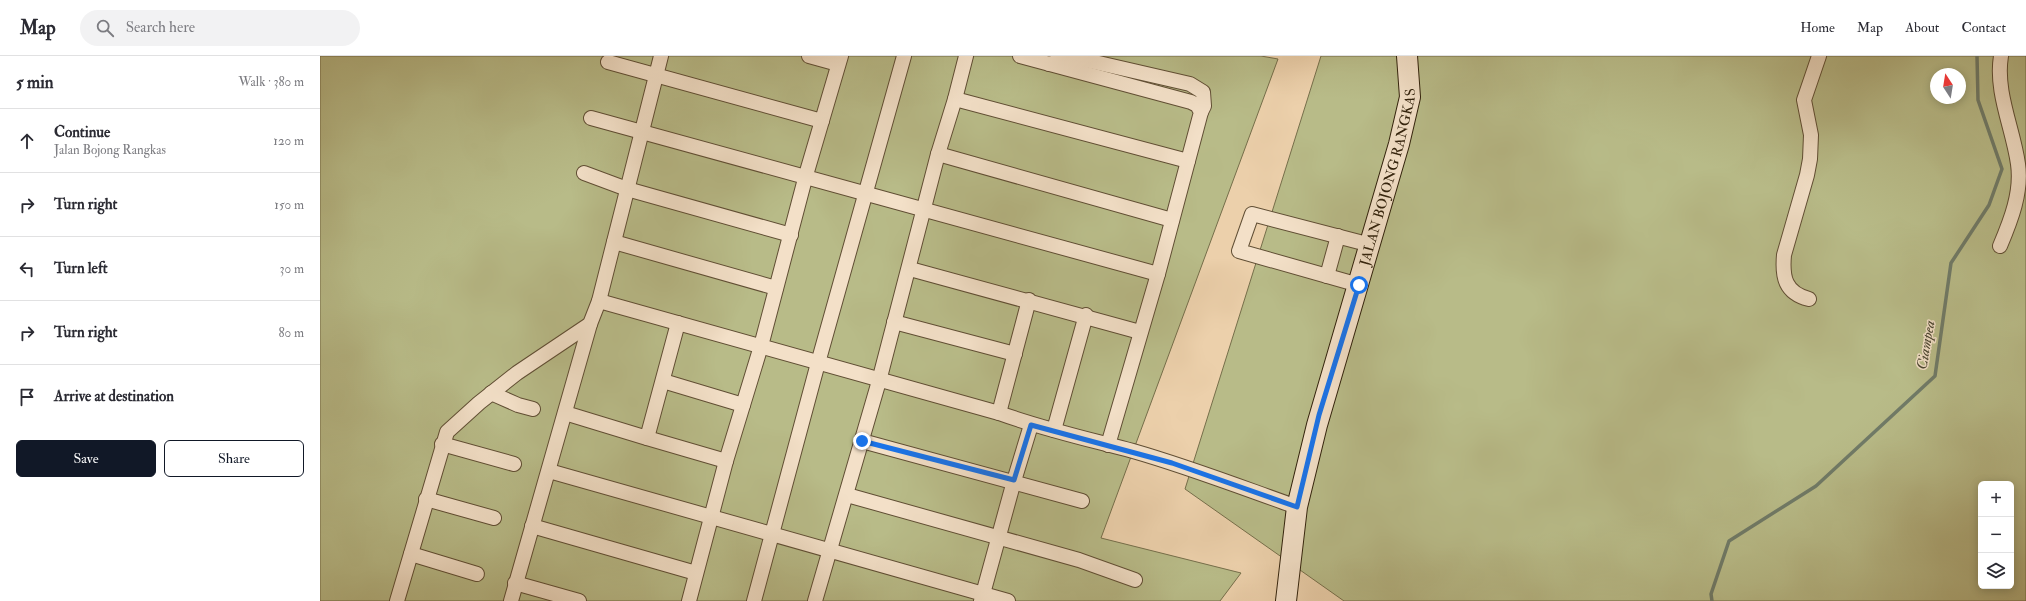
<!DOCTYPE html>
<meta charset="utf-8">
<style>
:root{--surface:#fff;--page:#f2f2f3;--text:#2b2b33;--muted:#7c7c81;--line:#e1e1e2;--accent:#111827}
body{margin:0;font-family:"IM FELL Double Pica",serif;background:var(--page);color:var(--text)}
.controls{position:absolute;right:12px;bottom:12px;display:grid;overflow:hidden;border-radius:6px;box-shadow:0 2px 10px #0003}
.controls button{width:36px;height:36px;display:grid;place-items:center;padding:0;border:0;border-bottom:1px solid var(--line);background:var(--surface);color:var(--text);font:20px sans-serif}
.compass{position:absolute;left:1610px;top:12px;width:36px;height:36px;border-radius:50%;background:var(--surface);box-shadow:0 2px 10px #0003;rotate:348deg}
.stop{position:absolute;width:12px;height:12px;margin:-9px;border:3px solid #1a73e8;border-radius:50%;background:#fff}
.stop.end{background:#1a73e8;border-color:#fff;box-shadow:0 1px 4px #0008}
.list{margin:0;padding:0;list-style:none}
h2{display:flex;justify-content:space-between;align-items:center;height:52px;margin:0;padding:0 16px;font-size:17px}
h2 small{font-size:13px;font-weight:400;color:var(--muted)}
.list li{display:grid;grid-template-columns:26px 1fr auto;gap:12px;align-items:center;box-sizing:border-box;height:64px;padding:0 16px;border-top:1px solid var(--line)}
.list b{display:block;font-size:15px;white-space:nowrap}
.list p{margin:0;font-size:13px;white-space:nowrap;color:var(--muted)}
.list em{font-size:13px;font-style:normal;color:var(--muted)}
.actions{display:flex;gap:8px;padding:12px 16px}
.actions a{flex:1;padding:9px 0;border:1px solid var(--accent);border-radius:6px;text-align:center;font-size:14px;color:var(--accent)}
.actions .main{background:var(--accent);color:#fff}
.icon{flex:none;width:22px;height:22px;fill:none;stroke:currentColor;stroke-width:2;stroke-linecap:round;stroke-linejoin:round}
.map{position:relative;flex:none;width:1706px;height:545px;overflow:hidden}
header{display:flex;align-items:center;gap:24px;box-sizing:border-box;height:56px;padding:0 20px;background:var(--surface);border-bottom:1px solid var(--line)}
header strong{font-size:19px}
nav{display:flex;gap:22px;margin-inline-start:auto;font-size:14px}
.search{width:280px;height:36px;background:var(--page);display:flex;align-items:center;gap:10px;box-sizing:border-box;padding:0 14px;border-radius:22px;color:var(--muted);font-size:15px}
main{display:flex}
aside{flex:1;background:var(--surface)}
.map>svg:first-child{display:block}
.green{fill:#b8bb88;stroke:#756e4a;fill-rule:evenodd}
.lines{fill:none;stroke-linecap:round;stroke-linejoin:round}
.stream{stroke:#707b68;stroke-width:3.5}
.street-casing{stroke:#604e34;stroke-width:16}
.secondary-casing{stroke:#32220c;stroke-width:22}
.street{stroke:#f3e0c8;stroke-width:14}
.secondary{stroke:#f3e0c8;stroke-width:20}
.route{stroke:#1a73e8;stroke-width:5}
.labels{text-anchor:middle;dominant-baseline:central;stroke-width:3;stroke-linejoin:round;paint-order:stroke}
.street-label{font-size:14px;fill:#32220c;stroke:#f3e0c8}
.water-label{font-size:15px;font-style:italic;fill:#4c4732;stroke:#f3e0c8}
</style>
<header>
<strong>Map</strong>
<div class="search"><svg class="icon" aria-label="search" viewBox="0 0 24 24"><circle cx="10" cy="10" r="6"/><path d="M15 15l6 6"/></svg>Search here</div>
<nav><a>Home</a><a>Map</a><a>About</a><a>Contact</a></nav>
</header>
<main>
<aside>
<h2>5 min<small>Walk · 380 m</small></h2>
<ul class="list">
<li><svg class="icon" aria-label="ahead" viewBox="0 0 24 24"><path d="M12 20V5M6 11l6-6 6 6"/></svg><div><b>Continue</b><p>Jalan Bojong Rangkas</p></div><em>120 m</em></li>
<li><svg class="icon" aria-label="right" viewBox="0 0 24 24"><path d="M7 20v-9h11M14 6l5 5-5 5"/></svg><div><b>Turn right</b></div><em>150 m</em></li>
<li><svg class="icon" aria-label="left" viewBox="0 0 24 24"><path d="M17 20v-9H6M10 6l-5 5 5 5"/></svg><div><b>Turn left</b></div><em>30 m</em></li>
<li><svg class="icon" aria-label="right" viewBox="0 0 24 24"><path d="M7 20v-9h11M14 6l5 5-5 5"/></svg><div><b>Turn right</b></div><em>80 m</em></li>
<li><svg class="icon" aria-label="arrive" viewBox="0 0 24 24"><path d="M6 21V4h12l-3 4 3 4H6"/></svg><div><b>Arrive at destination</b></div></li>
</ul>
<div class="actions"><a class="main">Save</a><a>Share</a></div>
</aside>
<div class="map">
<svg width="1706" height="545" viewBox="0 0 1706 545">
<rect width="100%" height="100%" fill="#ecd0ab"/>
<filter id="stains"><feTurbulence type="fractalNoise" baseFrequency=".005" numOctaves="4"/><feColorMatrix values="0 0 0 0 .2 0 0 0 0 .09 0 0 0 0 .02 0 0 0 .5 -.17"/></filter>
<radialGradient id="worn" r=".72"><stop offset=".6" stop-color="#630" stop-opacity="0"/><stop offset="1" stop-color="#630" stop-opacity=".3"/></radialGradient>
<g class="green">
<polygon points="0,0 941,0 958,3 781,482 921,517 900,545 0,545"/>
<path d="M1001 0H1706V545H1024L865 433ZM1616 18H1640V42H1616ZM1661 428H1691V530H1661Z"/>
</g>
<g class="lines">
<polyline class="stream" points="1392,545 1391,538 1409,485 1496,430 1615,320 1631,207 1669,149 1682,113 1658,44 1657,0"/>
<defs>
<g id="street">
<polyline points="489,0 518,8"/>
<polyline points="700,0 871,46 877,49 881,56 838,218 788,389"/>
<polyline points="288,6 502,65"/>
<polyline points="729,8 745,3 761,3 870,28 883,36 884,50 881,56"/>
<polyline points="635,43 868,105"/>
<path d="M271 62C460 113 649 167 838 218"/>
<polyline points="618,98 852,164"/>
<polyline points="264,117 307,133 471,179"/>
<polyline points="294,186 456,232"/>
<path d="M1680 190C1691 164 1702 136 1698 108 1693 72 1675 36 1681 0"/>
<polyline points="590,213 820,276"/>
<polyline points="1007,220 1018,180"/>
<polyline points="1039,229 919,195 932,158 1051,189"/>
<path d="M1489 243C1465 237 1462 221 1464 199L1487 119 1490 103 1491 79 1484 44 1499 0"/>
<path d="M279 245 679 357C723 373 768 383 813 395 869 411 923 432 977 451"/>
<polyline points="574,266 695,298"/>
<polyline points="343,325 423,349"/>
<polyline points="171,337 198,349 213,353"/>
<polyline points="245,357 327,382 358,267"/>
<polyline points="679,357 709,244"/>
<polyline points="734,374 766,259"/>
<polyline points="327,382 406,405"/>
<polyline points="542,385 762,445"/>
<polyline points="122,388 194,408"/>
<polyline points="229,415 688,545"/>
<polyline points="527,439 759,504 815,524"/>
<polyline points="106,443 174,462"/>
<polyline points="212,470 376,517"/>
<polyline points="91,498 157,518"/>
<polyline points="195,527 259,545"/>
<polyline points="77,545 127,376 159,347 197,317 270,268 279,245 341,0"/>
<polyline points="191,545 270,268"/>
<polyline points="369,545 406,405 441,290 486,119 521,0"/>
<polyline points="434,545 498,307 584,0"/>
<polyline points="495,545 559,325 618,98 635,43 646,0"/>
<polyline points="661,545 694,425 711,369"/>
</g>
<g id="secondary">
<path id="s1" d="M966 545 977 451 997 369 1079 88 1090 41 1087 0"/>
</g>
</defs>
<use href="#street" class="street-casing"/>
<use href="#secondary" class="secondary-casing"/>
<use href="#street" class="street"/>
<use href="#secondary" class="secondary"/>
</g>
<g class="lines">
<polyline class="route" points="542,385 694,424 711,369 852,407 977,451 999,359 1039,229"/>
</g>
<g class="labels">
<g class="street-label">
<text stroke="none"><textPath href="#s1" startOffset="437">JALAN BOJONG RANGKAS</textPath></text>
</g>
<g class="water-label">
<text transform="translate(1606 289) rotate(-80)">Ciampea</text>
</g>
</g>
<rect width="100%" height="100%" filter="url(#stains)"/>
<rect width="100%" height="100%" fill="url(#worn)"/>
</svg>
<div class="controls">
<button>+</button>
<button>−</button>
<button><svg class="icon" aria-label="layers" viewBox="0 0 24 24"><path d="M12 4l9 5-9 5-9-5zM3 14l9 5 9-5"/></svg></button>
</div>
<svg class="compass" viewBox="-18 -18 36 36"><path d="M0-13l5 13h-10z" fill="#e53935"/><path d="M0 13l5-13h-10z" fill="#7c7c81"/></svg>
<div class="stop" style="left:1039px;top:229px"></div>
<div class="stop end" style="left:542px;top:385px"></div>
</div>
</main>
